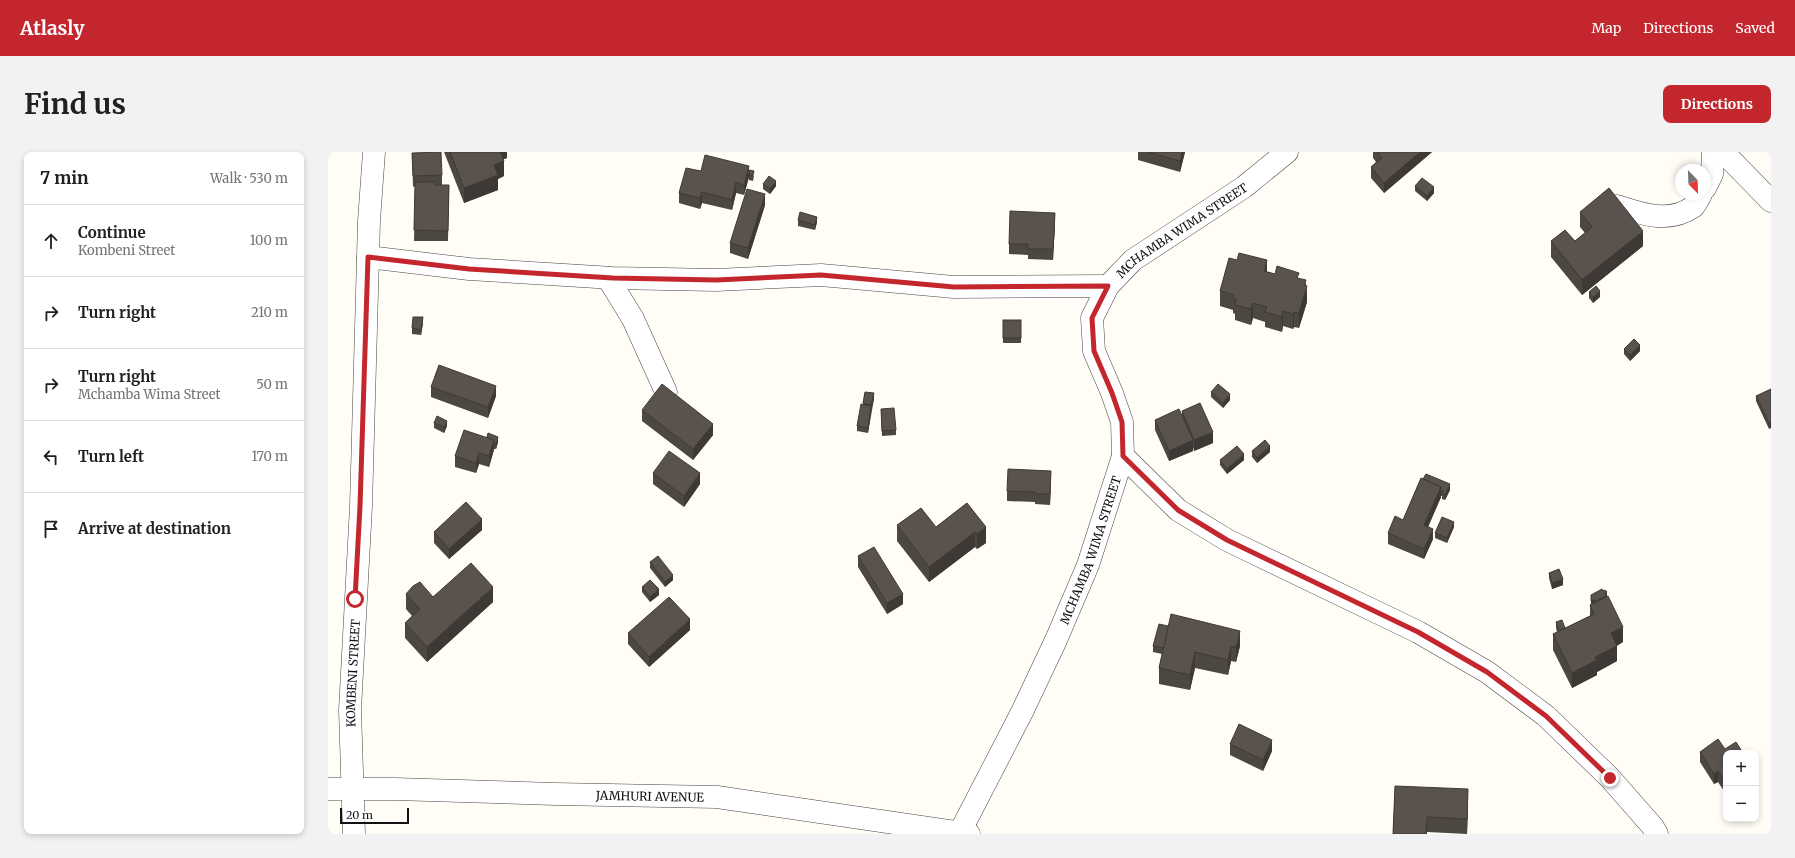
<!DOCTYPE html>
<meta charset="utf-8">
<style>
:root{--surface:#fff;--page:#f2f2f2;--text:#202124;--muted:#757577;--line:#e0e0e0;--accent:#c4262e}
body{margin:0;font-family:Merriweather,serif;background:var(--page);color:var(--text)}
.controls{position:absolute;right:12px;bottom:12px;display:grid;overflow:hidden;border-radius:8px;box-shadow:0 2px 6px #0003}
.controls button{width:36px;height:36px;display:grid;place-items:center;padding:0;border:0;border-bottom:1px solid var(--line);background:var(--surface);color:var(--text);font:20px sans-serif}
.compass{position:absolute;left:1347px;top:12px;width:36px;height:36px;border-radius:50%;background:var(--surface);box-shadow:0 2px 6px #0003;rotate:157deg}
.scale{position:absolute;left:12px;bottom:10px;width:69px;box-sizing:border-box;padding-left:4px;border:2px solid #111;border-top:0;font-size:11px;line-height:14px;white-space:nowrap;color:#111;-webkit-text-stroke:3px #fff;paint-order:stroke}
.stop{position:absolute;width:12px;height:12px;margin:-9px;border:3px solid #c4262e;border-radius:50%;background:#fff}
.stop.end{background:#c4262e;border-color:#fff;box-shadow:0 1px 4px #0008}
.list{margin:0;padding:0;list-style:none}
h2{display:flex;justify-content:space-between;align-items:center;height:52px;margin:0;padding:0 16px;font-size:17px}
h2 small{font-size:13px;font-weight:400;color:var(--muted)}
.list li{display:grid;grid-template-columns:26px 1fr auto;gap:12px;align-items:center;box-sizing:border-box;height:72px;padding:0 16px;border-top:1px solid var(--line)}
.list b{display:block;font-size:15px;white-space:nowrap}
.list p{margin:0;font-size:13px;white-space:nowrap;color:var(--muted)}
.list em{font-size:13px;font-style:normal;color:var(--muted)}
.icon{flex:none;width:22px;height:22px;fill:none;stroke:currentColor;stroke-width:2;stroke-linecap:round;stroke-linejoin:round}
.map{position:relative;flex:none;width:1443px;height:682px;overflow:hidden;border-radius:8px}
header{display:flex;align-items:center;gap:24px;box-sizing:border-box;height:56px;padding:0 20px;background:var(--accent);color:#fff}
header strong{font-size:19px}
nav{display:flex;gap:22px;margin-inline-start:auto;font-size:14px}
.intro{display:flex;align-items:center;justify-content:space-between;box-sizing:border-box;height:96px;padding:0 24px}
h1{margin:0;font-size:28px}
.button{padding:10px 18px;border-radius:8px;background:var(--accent);color:#fff;font-size:14px;font-weight:700}
main{display:flex;gap:24px;padding:0 24px}
aside{flex:1;background:var(--surface);border-radius:8px;box-shadow:0 2px 6px #0003}
.map>svg:first-child{display:block}
.lines{fill:none;stroke-linecap:round;stroke-linejoin:round}
.minor-casing{stroke:#444;stroke-width:23}
.tertiary-casing{stroke:#444;stroke-width:23}
.minor{stroke:#fff;stroke-width:22}
.tertiary{stroke:#fff;stroke-width:22}
.wall{fill:#4d4742}
.shaded-wall{fill:#3f3936}
.building{fill:#5a524d;stroke:#3f3936}
.route{stroke:#c4262e;stroke-width:5}
.labels{text-anchor:middle;dominant-baseline:central;stroke-width:4;stroke-linejoin:round;paint-order:stroke}
.street-label{font-size:12px;fill:#111;stroke:#fff}
</style>
<header>
<strong>Atlasly</strong>
<nav><a>Map</a><a>Directions</a><a>Saved</a></nav>
</header>
<div class="intro"><h1>Find us</h1><a class="button">Directions</a></div>
<main>
<aside>
<h2>7 min<small>Walk · 530 m</small></h2>
<ul class="list">
<li><svg class="icon" aria-label="ahead" viewBox="0 0 24 24"><path d="M12 20V5M6 11l6-6 6 6"/></svg><div><b>Continue</b><p>Kombeni Street</p></div><em>100 m</em></li>
<li><svg class="icon" aria-label="right" viewBox="0 0 24 24"><path d="M7 20v-9h11M14 6l5 5-5 5"/></svg><div><b>Turn right</b></div><em>210 m</em></li>
<li><svg class="icon" aria-label="right" viewBox="0 0 24 24"><path d="M7 20v-9h11M14 6l5 5-5 5"/></svg><div><b>Turn right</b><p>Mchamba Wima Street</p></div><em>50 m</em></li>
<li><svg class="icon" aria-label="left" viewBox="0 0 24 24"><path d="M17 20v-9H6M10 6l-5 5 5 5"/></svg><div><b>Turn left</b></div><em>170 m</em></li>
<li><svg class="icon" aria-label="arrive" viewBox="0 0 24 24"><path d="M6 21V4h12l-3 4 3 4H6"/></svg><div><b>Arrive at destination</b></div></li>
</ul>
</aside>
<div class="map">
<svg width="1443" height="682" viewBox="0 0 1443 682">
<rect width="100%" height="100%" fill="#fffdf5"/>
<g class="lines">
<defs>
<g id="minor">
<polyline points="1395,0 1443,49"/>
<polyline points="1377,36 1384,22 1385,0"/>
<path d="M1289 54C1314 62 1340 72 1365 55 1368 52 1371 46 1373 42"/>
<polyline points="40,105 141,117 285,126 388,128 493,123 626,135 780,134"/>
<polyline points="280,126 305,167 338,240"/>
<polyline points="795,304 850,358 899,388 1090,480 1159,520 1218,564 1282,626 1325,675 1329,682"/>
<path id="s1" d="M632 680 694 560 728 488 760 413 795 304 794 270 784 241 766 199 764 166 780 134 805 108 916 35 959 0"/>
<path id="s2" d="M26 682 22 558 33 354 41 69 46 0"/>
</g>
<g id="tertiary">
<path id="s3" d="M0 637H67L227 642 389 645 641 682"/>
</g>
</defs>
<use href="#minor" class="minor-casing"/>
<use href="#tertiary" class="tertiary-casing"/>
<use href="#minor" class="minor"/>
<use href="#tertiary" class="tertiary"/>
</g>
<g class="wall">
<polygon points="116,0 179,0 179,6 176,7 176,24 170,27 170,38 136,51"/>
<polygon points="810,0 857,0 852,20 810,8"/>
<polygon points="1045,0 1104,0 1056,41 1043,26 1043,15 1048,10 1045,6"/>
<polygon points="84,1 114,23 114,33 121,33 120,89 86,89 87,34 85,35"/>
<polygon points="421,18 426,24 425,29 421,28 421,25 416,43 408,41 404,58 374,51 372,57 351,51 351,41 373,19 421,21"/>
<polygon points="435,32 448,34 442,42 435,37"/>
<polygon points="1087,34 1106,41 1099,49 1087,39"/>
<polygon points="437,53 420,107 402,101 402,91"/>
<polygon points="1252,60 1315,94 1254,143 1223,105 1223,89 1247,89 1257,81 1252,75"/>
<polygon points="470,68 489,70 487,78 470,74"/>
<polygon points="727,71 725,108 700,107 700,103 681,102 681,92"/>
<polygon points="939,120 947,122 971,126 978,134 979,150 971,176 966,175 965,177 955,174 954,180 937,175 937,170 925,166 923,173 907,168 907,162 905,161 905,158 892,154 892,139"/>
<polygon points="1261,140 1272,145 1265,151 1261,146"/>
<rect x="675" y="168" width="18" height="23"/>
<polygon points="95,171 93,183 84,182 84,176"/>
<polygon points="1296,197 1312,199 1302,209 1296,202"/>
<polygon points="103,235 168,244 160,266 103,245"/>
<polygon points="1443,237 1441,277 1428,249 1428,244"/>
<polygon points="537,240 546,247 540,281 529,279 529,274 535,252"/>
<polygon points="883,240 902,248 895,256 883,245"/>
<polygon points="553,257 568,278 568,283 554,284"/>
<polygon points="314,258 385,283 365,308 314,269"/>
<polygon points="854,259 885,291 866,299 865,295 865,299 841,309 827,278 827,268 854,264"/>
<polygon points="106,271 119,274 116,281 106,276"/>
<polygon points="159,285 170,290 168,297 166,297 161,315 151,312 148,321 127,315 127,304"/>
<polygon points="924,299 942,300 929,311 924,305"/>
<polygon points="892,308 916,308 899,322 892,313"/>
<polygon points="325,321 372,332 356,355 325,332"/>
<polygon points="1093,326 1122,338 1117,348 1114,347 1114,344 1113,344 1113,345 1100,375 1105,387 1096,407 1060,392 1060,381 1075,368"/>
<polygon points="723,330 722,353 707,352 707,350 679,349 679,339"/>
<polygon points="639,351 658,391 649,397 647,395 601,430 569,389 569,373 608,375"/>
<polygon points="1126,375 1119,391 1107,386 1107,381"/>
<polygon points="154,378 121,407 106,391 106,380"/>
<polygon points="530,404 575,452 559,462 530,415"/>
<polygon points="322,410 345,428 337,435 322,416"/>
<polygon points="1221,421 1235,433 1224,437 1221,426"/>
<polygon points="314,435 331,443 322,450 314,440"/>
<polygon points="78,442 105,445 165,450 99,510 77,486 77,471 84,464 78,457"/>
<polygon points="1263,443 1279,445 1295,490 1289,494 1289,509 1269,520 1269,523 1244,536 1225,498 1225,482 1229,480 1228,476 1228,470 1237,477 1262,464 1262,453 1263,452"/>
<polygon points="362,478 321,515 300,492 300,481"/>
<polygon points="825,494 912,494 908,510 903,509 900,523 867,516 862,538 831,532 831,516 834,502 825,500"/>
<polygon points="902,592 944,599 935,619 902,603"/>
<polygon points="1372,600 1398,601 1398,642 1390,630 1386,632 1372,610"/>
<polygon points="1067,634 1140,653 1139,682 1099,680 1099,682 1065,682"/>
</g>
<g class="shaded-wall">
<polygon points="171,0 179,0 179,6 176,7 176,24 170,27 170,38 136,51 136,36 166,13"/>
<polygon points="854,0 857,0 852,20 852,9"/>
<polygon points="1092,0 1104,0 1056,41 1056,31"/>
<polygon points="421,14 421,25 416,43 416,33"/>
<polygon points="448,29 448,34 442,42 442,37"/>
<polygon points="408,30 408,41 404,58 404,48"/>
<polygon points="1106,35 1106,41 1099,49 1099,44"/>
<polygon points="374,40 374,51 372,57 372,46"/>
<polygon points="437,42 437,53 420,107 420,96"/>
<polygon points="727,61 727,71 725,108 725,97"/>
<polygon points="489,65 489,70 487,78 487,73"/>
<polygon points="1315,79 1315,94 1254,143 1254,128"/>
<polygon points="939,108 939,124 936,119"/>
<polygon points="978,128 978,140 979,134 979,150 971,176 971,161"/>
<polygon points="1272,139 1272,145 1265,151 1265,145"/>
<polygon points="925,151 925,166 923,173 923,157"/>
<polygon points="955,159 955,174 954,180 954,165"/>
<polygon points="966,160 966,175 965,177 965,162"/>
<polygon points="95,165 95,171 93,183 93,178"/>
<polygon points="1312,193 1312,199 1302,209 1302,203"/>
<polygon points="168,234 168,244 160,266 160,255"/>
<polygon points="546,241 546,247 543,258 543,253"/>
<polygon points="902,242 902,248 895,256 895,251"/>
<polygon points="543,254 543,259 540,281 540,276"/>
<polygon points="119,269 119,274 116,281 116,275"/>
<polygon points="1443,270 1443,276 1441,277 1441,271"/>
<polygon points="385,272 385,283 365,308 365,297"/>
<polygon points="885,280 885,291 866,299 866,288"/>
<polygon points="170,285 170,290 168,297 168,292"/>
<polygon points="166,288 166,298 161,315 161,304"/>
<polygon points="865,288 865,299 841,309 841,299"/>
<polygon points="942,294 942,300 929,311 929,306"/>
<polygon points="151,301 151,312 148,321 148,311"/>
<polygon points="916,302 916,308 899,322 899,317"/>
<polygon points="723,319 723,330 722,353 722,342"/>
<polygon points="372,321 372,332 356,355 356,344"/>
<polygon points="1122,332 1122,338 1117,348 1117,343"/>
<polygon points="1113,335 1113,345 1096,384 1096,373"/>
<polygon points="154,367 154,378 121,407 121,397"/>
<polygon points="1126,370 1126,375 1119,391 1119,386"/>
<polygon points="658,375 658,391 649,397 649,382"/>
<polygon points="1105,377 1105,387 1096,407 1096,397"/>
<polygon points="647,380 647,395 601,430 601,415"/>
<polygon points="345,423 345,428 337,435 337,430"/>
<polygon points="1235,427 1235,433 1224,437 1224,431"/>
<polygon points="165,435 165,450 99,510 99,495"/>
<polygon points="331,437 331,443 322,450 322,445"/>
<polygon points="1279,440 1279,446 1266,455 1266,450 1277,442"/>
<polygon points="575,442 575,452 559,462 559,451"/>
<polygon points="1266,448 1266,453 1263,455 1263,449"/>
<polygon points="362,467 362,478 321,515 321,505"/>
<polygon points="1295,475 1295,490 1283,496 1283,481"/>
<polygon points="912,479 912,494 908,510 908,495"/>
<polygon points="903,494 903,509 900,523 900,508"/>
<polygon points="1289,494 1289,509 1269,520 1269,523 1244,536 1244,521 1267,505"/>
<polygon points="867,500 867,516 862,538 862,523"/>
<polygon points="944,588 944,599 935,619 935,608"/>
<polygon points="1390,619 1390,630 1386,632 1386,622"/>
<polygon points="1140,637 1140,653 1139,682 1139,667"/>
</g>
<g class="building">
<polygon points="113,0 114,23 85,24 84,1"/>
<polygon points="122,0 172,0 176,9 166,13 170,23 136,36"/>
<polygon points="820,0 854,0 852,9"/>
<polygon points="1049,0 1092,0 1056,31 1043,15 1054,6"/>
<polygon points="377,3 421,14 416,33 408,30 404,48 374,40 372,46 351,41 358,16 373,19"/>
<polygon points="421,18 426,19 425,23 421,23"/>
<polygon points="441,24 448,29 442,37 435,32"/>
<polygon points="1094,26 1106,35 1099,44 1087,34"/>
<polygon points="87,30 107,30 107,33 121,33 120,79 86,78"/>
<polygon points="1281,36 1315,79 1254,128 1223,89 1237,78 1247,89 1264,75 1252,60"/>
<polygon points="419,37 437,42 420,96 402,91"/>
<polygon points="682,59 727,61 725,97 700,97 700,92 681,92"/>
<polygon points="472,60 489,65 487,73 470,68"/>
<polygon points="911,101 939,108 936,119 947,122 949,114 971,121 969,126 978,128 976,133 979,134 971,161 966,160 965,162 955,159 954,165 937,160 939,155 925,151 923,157 907,153 908,147 905,146 906,143 892,139 901,106 909,108"/>
<polygon points="1268,134 1272,139 1265,145 1261,140"/>
<polygon points="85,165 95,165 93,178 84,176"/>
<rect x="675" y="168" width="18" height="18"/>
<polygon points="1306,187 1312,193 1302,203 1296,197"/>
<polygon points="111,213 168,234 160,255 103,235"/>
<polygon points="334,232 385,272 365,297 314,258"/>
<polygon points="890,232 902,242 895,251 883,240"/>
<polygon points="1443,237 1443,270 1441,271 1428,244"/>
<polygon points="537,240 546,241 543,253 535,251"/>
<polygon points="872,251 885,280 866,288 854,259"/>
<polygon points="533,252 543,254 540,276 529,274"/>
<polygon points="566,256 568,278 554,279 553,257"/>
<polygon points="851,257 865,288 841,299 827,268"/>
<polygon points="109,264 119,269 116,275 106,271"/>
<polygon points="136,278 166,288 161,304 151,301 148,311 127,304"/>
<polygon points="160,281 170,285 168,292 166,291 166,288 159,285"/>
<polygon points="937,288 942,294 929,306 924,299"/>
<polygon points="909,294 916,302 899,317 892,308"/>
<polygon points="341,299 372,321 356,344 325,321"/>
<polygon points="680,317 723,319 722,342 707,342 707,340 679,339"/>
<polygon points="1098,322 1122,332 1117,343 1114,341 1115,339 1113,338 1113,335 1095,327"/>
<polygon points="1093,326 1113,335 1096,373 1105,377 1096,397 1060,381 1067,364 1075,368"/>
<polygon points="138,350 154,367 121,397 106,380"/>
<polygon points="639,351 658,375 649,382 647,380 601,415 569,373 593,356 608,375"/>
<polygon points="1114,365 1126,370 1119,386 1107,381"/>
<polygon points="546,395 575,442 559,451 530,404"/>
<polygon points="330,404 345,423 337,430 322,410"/>
<polygon points="143,411 165,435 99,495 77,471 92,457 78,442 85,434 92,430 105,445"/>
<polygon points="1231,417 1235,427 1224,431 1221,421"/>
<polygon points="322,428 331,437 322,445 314,435"/>
<polygon points="1274,437 1275,439 1277,438 1279,440 1277,442 1278,444 1266,450 1266,448 1263,449 1263,443"/>
<polygon points="1280,444 1295,475 1283,481 1289,494 1267,505 1269,508 1244,521 1225,482 1266,462 1262,453"/>
<polygon points="341,445 362,467 321,505 300,481"/>
<polygon points="843,462 912,479 908,495 903,494 900,508 867,500 862,523 831,516"/>
<polygon points="1234,468 1237,476 1231,478 1228,470"/>
<polygon points="831,472 840,474 836,496 825,494"/>
<polygon points="911,572 944,588 935,608 902,592"/>
<polygon points="1390,587 1397,597 1408,590 1415,601 1398,601 1398,632 1390,619 1386,622 1372,600"/>
<polygon points="1067,634 1140,637 1139,667 1099,665 1098,682 1065,682"/>
</g>
<g class="lines">
<polyline class="route" points="27,447 32,354 40,105 141,117 285,126 388,128 493,123 626,135 780,134 764,166 766,199 784,241 794,270 795,304 850,358 899,388 1090,480 1159,520 1218,564 1282,626"/>
</g>
<g class="labels">
<g class="street-label">
<text stroke="none"><textPath href="#s1" startOffset="683">MCHAMBA WIMA STREET</textPath></text>
<text stroke="none"><textPath href="#s1" startOffset="311">MCHAMBA WIMA STREET</textPath></text>
<text stroke="none"><textPath href="#s2" startOffset="161">KOMBENI STREET</textPath></text>
<text stroke="none"><textPath href="#s3" startOffset="322">JAMHURI AVENUE</textPath></text>
</g>
</g>
</svg>
<div class="controls">
<button>+</button>
<button>−</button>
</div>
<svg class="compass" viewBox="-18 -18 36 36"><path d="M0-13l5 13h-10z" fill="#e53935"/><path d="M0 13l5-13h-10z" fill="#757577"/></svg>
<div class="scale">20 m</div>
<div class="stop" style="left:27px;top:447px"></div>
<div class="stop end" style="left:1282px;top:626px"></div>
</div>
</main>
